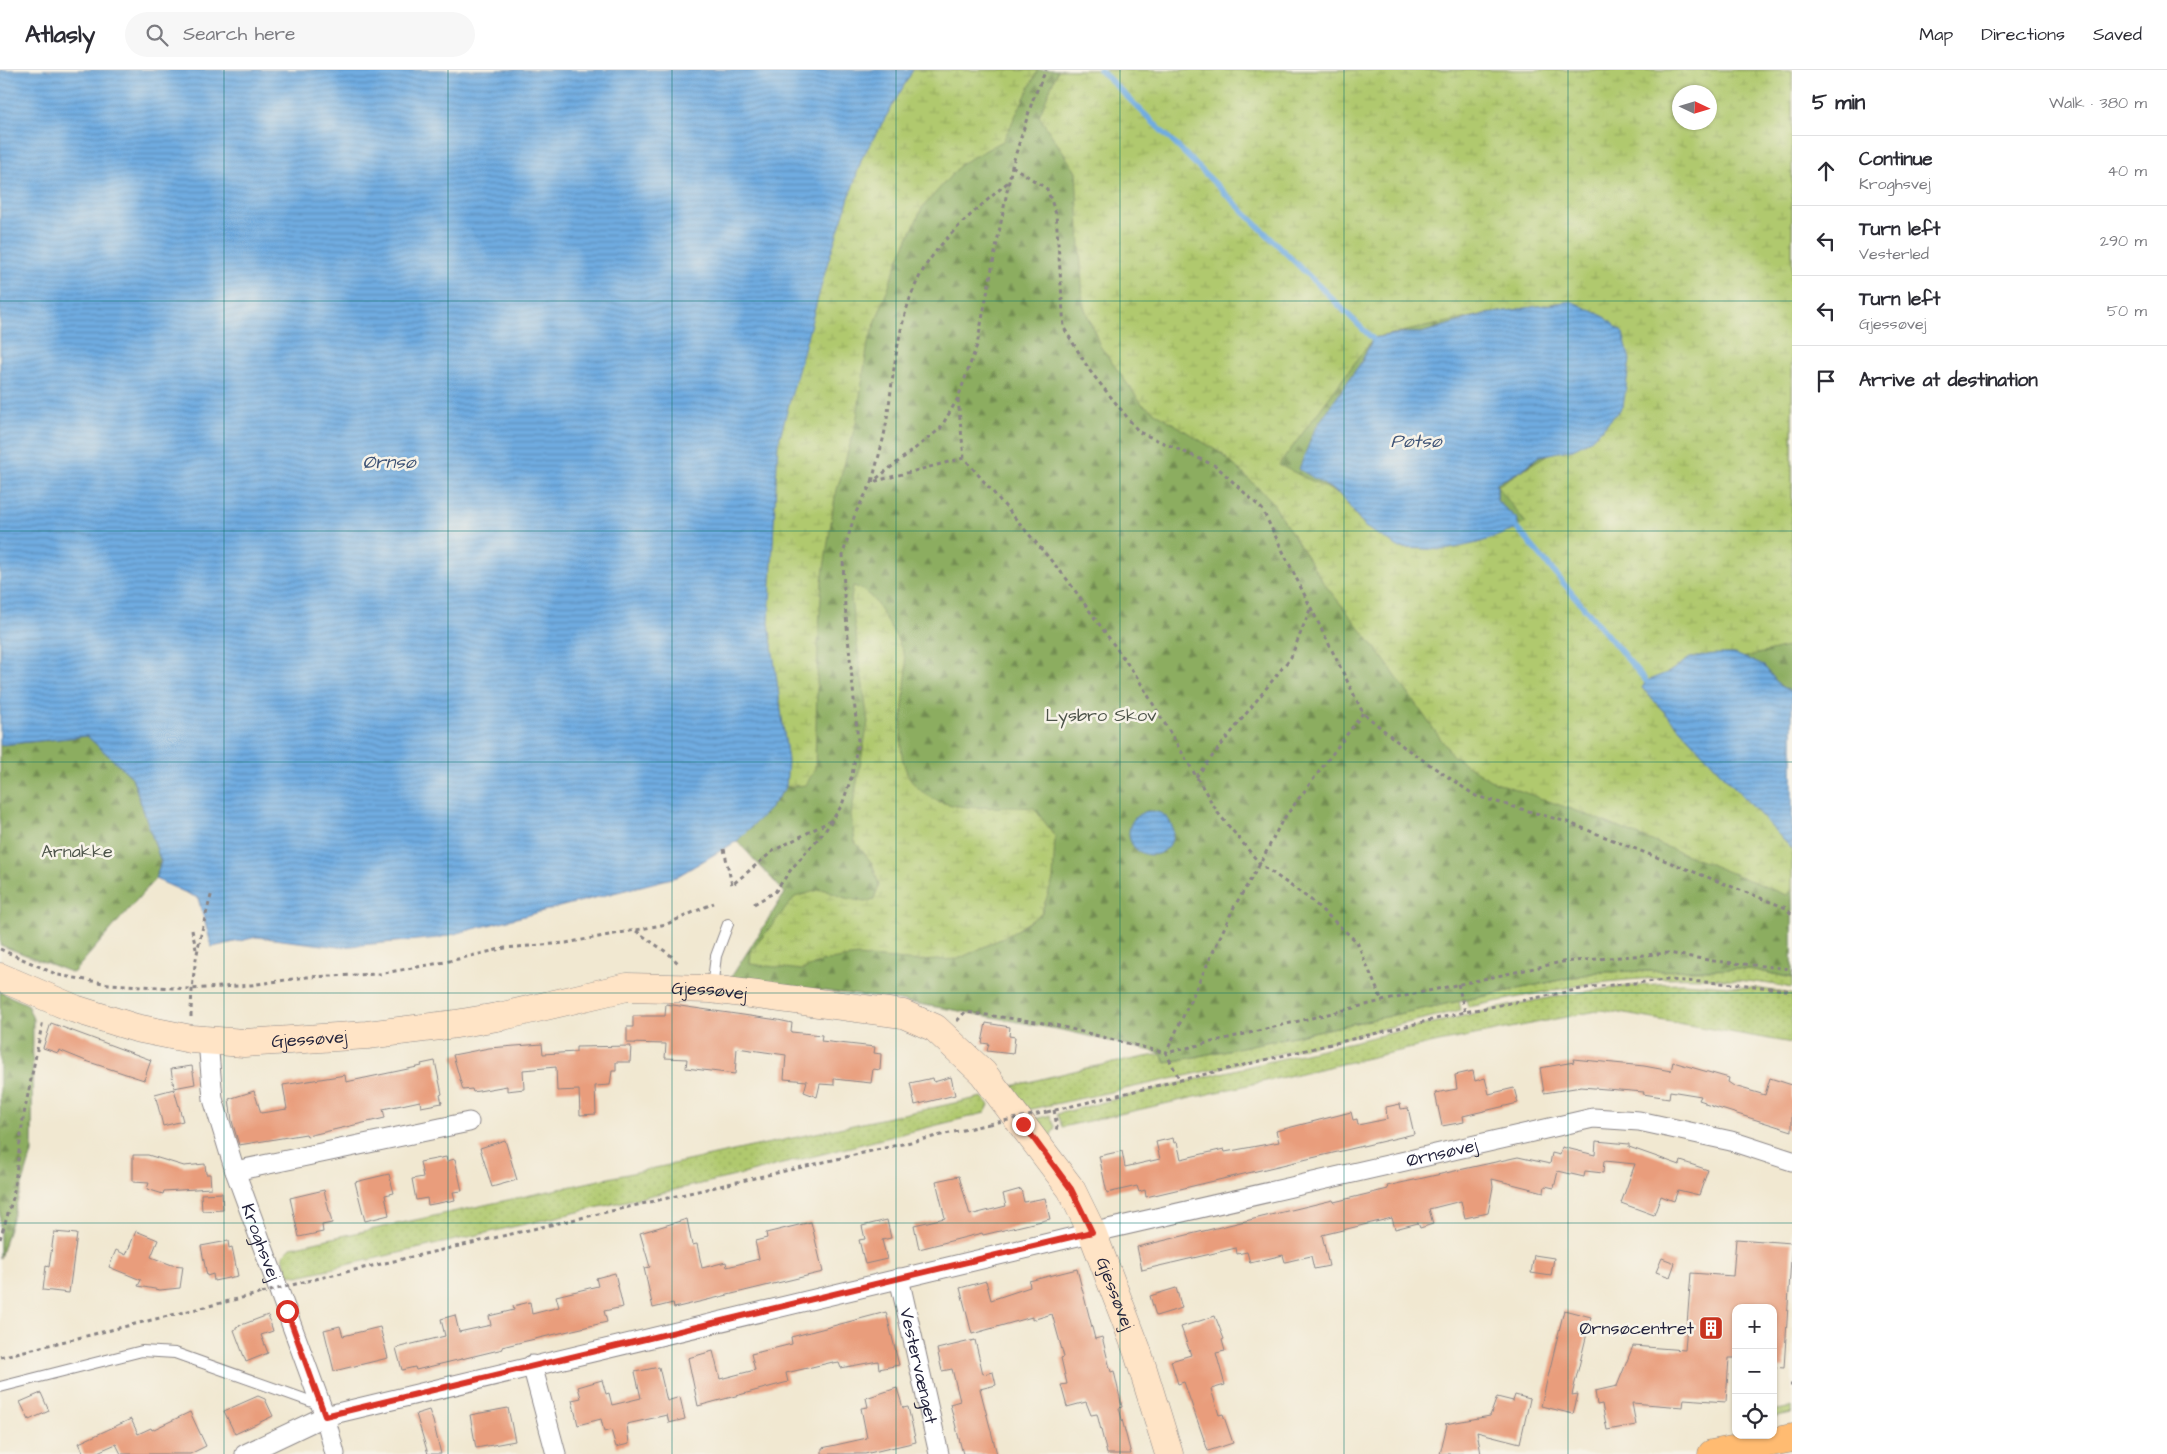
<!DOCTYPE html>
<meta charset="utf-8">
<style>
:root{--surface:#fff;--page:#f7f7f7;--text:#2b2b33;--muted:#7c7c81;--line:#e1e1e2}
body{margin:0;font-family:"Architects Daughter",sans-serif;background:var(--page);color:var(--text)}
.controls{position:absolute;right:15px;bottom:15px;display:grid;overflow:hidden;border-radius:10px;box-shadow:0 1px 4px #0004}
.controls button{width:45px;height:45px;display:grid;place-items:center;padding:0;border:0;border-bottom:1px solid var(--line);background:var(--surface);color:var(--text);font:25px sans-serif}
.compass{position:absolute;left:1672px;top:15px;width:45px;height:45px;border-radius:50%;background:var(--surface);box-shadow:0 1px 4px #0004;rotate:94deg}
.stop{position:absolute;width:15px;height:15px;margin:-11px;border:4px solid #d93025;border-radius:50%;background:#fff}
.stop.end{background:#d93025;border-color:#fff;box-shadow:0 1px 5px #0008}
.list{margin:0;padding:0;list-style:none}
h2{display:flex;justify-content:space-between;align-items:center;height:65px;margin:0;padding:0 20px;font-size:21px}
h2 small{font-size:16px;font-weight:400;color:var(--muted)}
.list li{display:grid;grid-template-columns:32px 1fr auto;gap:15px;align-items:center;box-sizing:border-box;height:70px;padding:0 20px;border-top:1px solid var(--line)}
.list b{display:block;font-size:19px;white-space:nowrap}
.list p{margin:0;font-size:16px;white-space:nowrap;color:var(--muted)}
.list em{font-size:16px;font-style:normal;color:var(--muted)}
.icon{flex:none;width:28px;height:28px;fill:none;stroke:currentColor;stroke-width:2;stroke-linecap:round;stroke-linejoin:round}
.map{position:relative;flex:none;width:1792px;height:1384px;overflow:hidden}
header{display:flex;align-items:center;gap:30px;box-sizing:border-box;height:70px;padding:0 25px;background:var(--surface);border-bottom:1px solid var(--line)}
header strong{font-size:24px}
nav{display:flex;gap:28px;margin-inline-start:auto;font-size:18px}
.search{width:350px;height:45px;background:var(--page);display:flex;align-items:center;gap:12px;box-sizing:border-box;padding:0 18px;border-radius:28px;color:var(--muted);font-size:19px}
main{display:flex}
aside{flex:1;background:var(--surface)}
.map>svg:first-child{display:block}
.grass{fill:url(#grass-dots);stroke:#697654}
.forest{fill:url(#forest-firs);stroke:#57684e;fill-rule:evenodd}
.wetland{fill:url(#wetland-marsh);stroke:#697654;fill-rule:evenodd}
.water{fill:url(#water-rules);stroke:#49678e}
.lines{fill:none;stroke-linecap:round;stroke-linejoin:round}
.stream{stroke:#70ace1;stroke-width:5.5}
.building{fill:#e99d7c}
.lane-casing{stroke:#8a8586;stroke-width:12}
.street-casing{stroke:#8a8586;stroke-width:21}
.secondary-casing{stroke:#8a8586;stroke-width:29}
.primary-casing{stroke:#8a8586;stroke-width:29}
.path{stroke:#8a8586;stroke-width:3;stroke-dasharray:4 4;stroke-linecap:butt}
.lane{stroke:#fff;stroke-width:10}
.street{stroke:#fff;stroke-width:19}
.secondary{stroke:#ffe4c6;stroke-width:28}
.primary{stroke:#ffbb71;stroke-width:28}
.path-bridge{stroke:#8a8586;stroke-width:3;stroke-dasharray:4 4;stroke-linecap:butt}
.route{stroke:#d93025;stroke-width:6}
.grid{fill:none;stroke:#0f766e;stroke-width:1;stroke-opacity:0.55}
.labels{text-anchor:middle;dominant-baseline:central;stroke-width:5;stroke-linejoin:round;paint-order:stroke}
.park-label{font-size:18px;fill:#4d544a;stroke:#f7f3e8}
.street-label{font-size:18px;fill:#22223b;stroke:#f7f3e8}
.poi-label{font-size:18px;fill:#22223b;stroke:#f7f3e8;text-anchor:end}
.water-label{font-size:19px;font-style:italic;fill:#3d5275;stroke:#f7f3e8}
</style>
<header>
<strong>Atlasly</strong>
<div class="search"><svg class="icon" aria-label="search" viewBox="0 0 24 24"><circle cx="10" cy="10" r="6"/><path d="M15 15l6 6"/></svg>Search here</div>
<nav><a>Map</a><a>Directions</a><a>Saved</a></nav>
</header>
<main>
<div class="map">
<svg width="1792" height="1384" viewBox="0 0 1792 1384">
<defs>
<pattern id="grass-dots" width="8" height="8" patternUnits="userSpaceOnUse" patternTransform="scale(1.25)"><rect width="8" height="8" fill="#b0c96e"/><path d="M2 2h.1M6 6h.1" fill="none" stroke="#97ac60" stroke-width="1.8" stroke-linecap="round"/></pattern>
<pattern id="forest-firs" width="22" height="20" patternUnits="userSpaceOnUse" patternTransform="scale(1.25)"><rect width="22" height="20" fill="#8cad61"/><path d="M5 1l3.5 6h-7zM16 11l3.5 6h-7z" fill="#728c51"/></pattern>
<pattern id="wetland-marsh" width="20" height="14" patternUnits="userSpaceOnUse" patternTransform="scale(1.25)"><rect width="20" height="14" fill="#b0c96e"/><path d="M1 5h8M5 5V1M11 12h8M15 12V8" fill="none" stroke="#97ac60"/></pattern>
<pattern id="water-rules" width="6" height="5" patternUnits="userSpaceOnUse" patternTransform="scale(1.25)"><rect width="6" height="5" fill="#70ace1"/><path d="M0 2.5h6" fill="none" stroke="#5c8cb8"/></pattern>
</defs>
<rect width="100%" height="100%" fill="#f7f3e8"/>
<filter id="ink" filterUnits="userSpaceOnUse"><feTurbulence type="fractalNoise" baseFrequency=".02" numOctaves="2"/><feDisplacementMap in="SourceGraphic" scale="10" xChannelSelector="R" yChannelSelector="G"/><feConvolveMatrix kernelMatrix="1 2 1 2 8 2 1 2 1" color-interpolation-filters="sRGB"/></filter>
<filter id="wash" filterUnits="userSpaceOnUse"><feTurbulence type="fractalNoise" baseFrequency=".0096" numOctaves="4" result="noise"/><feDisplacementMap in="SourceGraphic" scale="20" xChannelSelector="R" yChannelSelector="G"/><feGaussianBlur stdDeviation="1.12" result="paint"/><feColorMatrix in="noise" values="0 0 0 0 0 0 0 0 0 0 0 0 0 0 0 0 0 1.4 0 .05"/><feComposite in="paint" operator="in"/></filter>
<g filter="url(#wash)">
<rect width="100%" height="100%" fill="#f1e8d1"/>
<g class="grass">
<path d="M1750 899 1792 908V918C1733 906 1667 905 1607 912 1560 917 1514 929 1468 937L1466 930 1598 902Z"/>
<path d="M1682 913 1755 918 1792 924V973L1602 940 1439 972 1062 1057 1057 1044C1170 1015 1282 988 1395 962 1490 940 1585 915 1682 913Z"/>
<polygon points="1459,931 1461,940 1194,1004 1027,1040 1012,1016 1086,998 1161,984 1166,993"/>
<polygon points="982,1027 989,1035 985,1043 731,1107 298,1206 287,1204 283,1185 291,1177"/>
<polygon points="1050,1045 1055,1057 1049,1069 1032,1050"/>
<polygon points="1792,1337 1792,1343 1773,1347 1773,1341"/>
</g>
<g class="forest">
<path d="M913 0H1792V622L1780 616 1764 596 1646 611 1792 779V908L1750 899 1598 902 1166 993 1160 983 1067 961 954 940 888 929 730 909 785 823 737 771 770 738 786 717 788 690 909 6ZM1680 22H1710V52H1680ZM1571 231 1573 379 1539 386 1522 400 1497 413V431L1518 450 1365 457 1341 425 1362 291 1373 268 1401 263H1422L1481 245Z"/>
<polygon points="87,666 132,707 161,792 155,809 73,903 0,875 0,675"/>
<polygon points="0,922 27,934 33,949 32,1083 0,1188"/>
</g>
<g class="wetland">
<polygon points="892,0 1038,0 1003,71 962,93 922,138 899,188 868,273 856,353 835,427 822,511 818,575 815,699 806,715 786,717 770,738 713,406"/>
<path d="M1058 0H1792V582L1787 577 1647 611 1642 618 1792 779V821L1786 825 1590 746 1490 710 1453 686 1377 580 1323 512 1270 429 1222 384 1142 334 1100 276 1083 234 1076 102 1039 46ZM1680 22H1710V52H1680ZM1571 231 1623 337 1497 416 1526 453 1478 473 1365 457 1341 425 1279 395 1373 268 1481 245Z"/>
<path d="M853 516C867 519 877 533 884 546 892 560 904 578 906 594 908 601 905 610 905 617 901 663 888 714 944 733 968 741 1008 735 1034 738L1055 766 1053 810 1041 844 1011 864 958 889 919 891 857 886 823 891 802 900 750 894 751 881 795 827 822 819 845 828 865 832 874 829 879 815 872 793 855 772 851 745 868 652 851 530Z"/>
</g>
<g class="water">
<polygon points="0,0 913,0 862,88 827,195 778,374 769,553 788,691 786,717 770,738 737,771 676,807 438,868 340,877 257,867 212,877 198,828 155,809 161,792 132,707 87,666 0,675"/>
<polygon points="1571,231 1605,247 1623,263 1630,290 1623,337 1592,369 1573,379 1539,386 1522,400 1497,413 1497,431 1518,450 1517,459 1478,473 1445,480 1400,478 1365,457 1341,425 1299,399 1315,359 1362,291 1373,268 1401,263 1422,263 1481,245"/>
<polygon points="1714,584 1735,584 1764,596 1780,616 1792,622 1792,779 1642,618 1646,611 1669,602 1690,588"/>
<circle cx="1151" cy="763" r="22"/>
</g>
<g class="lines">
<g class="stream">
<polyline points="1100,0 1377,273"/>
<polyline points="1512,452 1646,611"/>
</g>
</g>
<g id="blocks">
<g class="building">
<polygon points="666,934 778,950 792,953 791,962 822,965 821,971 875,977 874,983 881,984 880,1000 873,999 871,1013 834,1009 834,1015 820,1014 817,1027 804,1022 807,1011 784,1009 786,985 737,978 735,1004 686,998 687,989 665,988 666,974 627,973 627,957 633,957 633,946 665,946"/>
<polygon points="51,953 151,990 144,1010 86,991 59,980 58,983 43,978"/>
<polygon points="986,953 1010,957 1009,966 1015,967 1013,984 987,981 989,974 982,973"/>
<polygon points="542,974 543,984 576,982 576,977 631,976 630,992 616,992 616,1001 612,1001 610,1015 595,1016 596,1044 580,1045 579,1020 557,1021 556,997 523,1000 524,1019 507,1021 507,1016 473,1022 472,1019 463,1020 453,985 489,978"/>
<polygon points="1573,989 1644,996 1671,1001 1673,992 1729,1008 1728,1012 1734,1016 1765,1025 1770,1008 1792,1015 1792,1061 1705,1034 1705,1032 1699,1030 1701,1026 1670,1021 1669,1028 1643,1024 1644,1022 1581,1017 1544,1023 1540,998 1574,992"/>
<polygon points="435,991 442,1024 440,1025 442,1033 421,1037 420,1031 383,1039 385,1048 307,1066 306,1064 239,1075 232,1051 229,1029 254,1021 261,1043 287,1039 283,1015 345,1005 346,1012 422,996 421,994"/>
<polygon points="192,996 195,1014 174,1018 171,999"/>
<polygon points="1473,1001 1475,1011 1485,1008 1489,1024 1514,1018 1518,1033 1463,1046 1464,1052 1442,1056 1435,1023 1457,1019 1455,1005"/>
<polygon points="951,1007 955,1025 915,1035 910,1013 933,1008 934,1012"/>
<polygon points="174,1019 183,1051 163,1056 155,1024"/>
<polygon points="1400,1034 1401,1039 1408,1038 1414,1064 1146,1127 1145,1120 1139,1122 1137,1116 1107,1123 1099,1086 1122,1081 1125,1097 1160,1089 1156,1072 1173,1068 1174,1073 1177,1072 1181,1089 1224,1079 1225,1082 1279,1072 1276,1061 1351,1042 1353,1050 1357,1049 1358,1055 1387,1049 1386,1037"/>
<polygon points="505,1070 517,1110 492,1117 480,1078"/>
<polygon points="1596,1071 1629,1074 1629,1077 1680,1095 1681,1091 1708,1100 1699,1125 1678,1120 1674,1131 1661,1126 1654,1145 1621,1133 1635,1094 1604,1091 1603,1103 1585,1101 1584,1107 1558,1101 1554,1118 1545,1116 1544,1122 1492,1109 1493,1117 1488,1143 1465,1148 1461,1131 1429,1139 1433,1154 1420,1158 1418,1153 1395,1159 1392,1148 1322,1165 1329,1196 1314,1199 1311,1186 1285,1192 1283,1185 1250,1193 1247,1182 1237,1184 1236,1178 1142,1200 1137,1177 1333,1130 1334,1132 1388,1119 1387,1116 1518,1087 1550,1094 1552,1083 1560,1085 1562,1077 1595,1085"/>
<polygon points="133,1085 148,1085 184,1096 205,1094 206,1104 210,1104 211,1118 164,1121 163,1124 147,1119 149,1113 133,1112"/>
<polygon points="446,1087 447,1091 455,1089 462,1121 453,1122 455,1130 428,1135 427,1128 416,1130 412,1109 423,1107 420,1092"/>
<polygon points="389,1104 394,1123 385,1125 389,1145 365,1151 355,1112"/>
<polygon points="959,1106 970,1145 1006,1136 1003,1124 1021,1119 1024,1132 1045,1128 1050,1149 983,1165 982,1163 919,1179 914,1155 945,1148 936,1111"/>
<polygon points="324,1120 332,1153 322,1155 323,1162 299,1167 290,1128"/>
<polygon points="222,1123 223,1140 202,1141 201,1124"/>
<polygon points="687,1149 692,1175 697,1174 702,1198 726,1192 727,1197 759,1189 755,1171 767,1168 766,1163 811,1152 823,1202 674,1238 673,1233 653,1238 644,1198 650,1197 640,1163"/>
<polygon points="887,1150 891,1168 882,1170 887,1189 865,1194 859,1170 865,1169 862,1156"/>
<polygon points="136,1161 158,1170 151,1187 172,1195 183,1196 180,1218 160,1220 138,1216 141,1210 109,1197 116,1180 126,1185"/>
<polygon points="54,1162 77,1164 69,1223 43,1220 46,1196 49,1197"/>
<polygon points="1736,1169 1792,1173 1784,1298 1773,1297 1773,1238 1736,1238 1736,1288 1729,1288 1726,1332 1684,1329 1683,1337 1632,1333 1636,1355 1607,1360 1602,1334 1597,1335 1595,1321 1617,1316 1633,1276 1685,1280 1691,1203 1733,1206"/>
<polygon points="228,1171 229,1178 232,1177 238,1206 214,1211 213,1204 207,1206 201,1176"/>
<polygon points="1534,1185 1554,1188 1551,1206 1531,1203"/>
<polygon points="1662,1188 1675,1193 1670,1207 1656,1202"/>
<polygon points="1077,1199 1095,1269 1102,1267 1111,1302 1114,1301 1122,1337 1119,1338 1131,1384 1107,1384 1097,1344 1091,1345 1086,1332 1067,1337 1061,1315 1067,1314 1061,1288 1064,1287 1052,1244 1032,1250 1032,1247 972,1264 960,1218 986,1211 991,1230 1030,1217 1029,1211"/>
<polygon points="615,1203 623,1237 604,1241 607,1252 522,1272 502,1277 503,1279 416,1300 415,1297 402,1300 396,1278 445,1266 441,1249 455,1245 459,1262 491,1255 489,1246 514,1240 513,1236 530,1232 532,1244 559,1237 556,1226 598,1216 596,1208"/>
<polygon points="1176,1218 1182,1238 1156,1246 1150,1226"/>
<polygon points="1564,1240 1591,1247 1572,1325 1578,1324 1573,1344 1541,1336"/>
<polygon points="886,1242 899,1295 879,1299 878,1291 841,1298 839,1293 833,1294 833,1292 786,1303 788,1312 698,1336 688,1288 713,1281 720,1309 755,1300 751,1284 792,1274 791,1267"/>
<polygon points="268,1245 273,1261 261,1265 268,1283 246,1292 234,1260 236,1259 236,1257"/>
<polygon points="1215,1246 1224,1269 1222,1270 1225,1281 1216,1283 1225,1315 1211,1319 1219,1345 1223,1344 1233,1373 1208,1381 1184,1312 1178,1314 1171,1291 1191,1285 1181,1257"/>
<polygon points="340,1256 343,1266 380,1257 388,1288 334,1301 324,1260"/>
<polygon points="975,1270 983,1304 993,1302 996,1315 980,1319 997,1384 963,1384 950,1334 960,1331 952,1299 942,1301 937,1279"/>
<polygon points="659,1297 667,1331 680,1327 685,1349 669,1353 667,1345 627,1354 629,1374 616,1377 611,1360 604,1362 601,1349 578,1355 572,1330 581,1328 578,1317 602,1310 606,1324 609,1323 612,1335 641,1328 635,1302"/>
<polygon points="897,1318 903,1338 908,1337 916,1372 865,1384 822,1384 822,1378 867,1368 861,1338 868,1337 866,1328"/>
<polygon points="41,1323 49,1341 29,1350 20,1332"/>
<polygon points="1515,1325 1530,1329 1520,1373 1477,1362 1481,1384 1440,1384 1447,1355 1445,1354 1490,1346 1497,1327 1513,1331"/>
<polygon points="258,1326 265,1329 273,1346 235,1364 224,1341"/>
<polygon points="508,1338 515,1371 476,1378 470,1345"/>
<polygon points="429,1340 433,1351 441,1384 428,1384 416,1344"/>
<polygon points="190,1342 206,1376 190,1384 121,1384 116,1374 93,1384 84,1384 79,1373 131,1349 138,1364 151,1358 152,1360"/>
</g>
</g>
</g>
<g filter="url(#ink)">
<use href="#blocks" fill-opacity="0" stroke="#8a8586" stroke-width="1"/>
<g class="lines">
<defs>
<g id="lane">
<polyline points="712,918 716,886 728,854"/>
<polyline points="0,1317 142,1281 175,1283 321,1335"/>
</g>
<g id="street">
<path id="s1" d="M208 971 213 1029 235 1101 325 1346 335 1384"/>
<polyline points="235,1101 469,1052"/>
<path id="s2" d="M899 1208 939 1384"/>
<polyline points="532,1295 556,1384"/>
<path id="s3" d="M245 1384 325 1346 1082 1165 1593 1048 1639 1051 1731 1071 1792 1091"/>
</g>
<g id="secondary">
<path id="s4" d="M0 907 75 939 136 958 191 969 244 973 367 965 456 954 503 946 627 917 711 919 903 944 935 958 983 1003 1071 1119 1092 1162 1137 1280 1169 1384"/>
</g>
<polyline id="primary" points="1712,1384 1792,1368"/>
</defs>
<use href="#lane" class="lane-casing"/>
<use href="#street" class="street-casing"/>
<use href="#secondary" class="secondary-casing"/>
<use href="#primary" class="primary-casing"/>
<g class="path">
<polyline points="1012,96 1047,119 1056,144 1064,258 1090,301 1139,362 1216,396 1262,439 1363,643 1404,677 1476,726 1567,752 1786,838 1792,845"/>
<polyline points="958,329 964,388 1066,508 1137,607 1218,743 1260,794 1311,830 1357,872 1382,931"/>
<path d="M964 388 872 412C877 391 884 370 887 349 895 296 898 238 928 192 949 161 980 137 1008 112"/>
<polyline points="1363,643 1282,751 1260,794 1234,837 1166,983 1382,931 1562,892 1668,883 1714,891 1792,899"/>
<polyline points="1196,707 1291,587 1311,537"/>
<polyline points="724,779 732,815 773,781 832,750"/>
<polyline points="754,834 775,822 792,798 825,761 842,735 852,705 858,671 844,525 843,484 855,444 872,412 940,359 958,328 977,275 1012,96 1033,29 1046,0"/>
<polyline points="192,860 196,879"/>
<polyline points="636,861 669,884 680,895"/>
<polyline points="0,879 58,905 109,914 191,919 251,915 307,907 379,904 445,892 505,878 566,873 636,860 667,854 714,833"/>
<polyline points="1458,914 1465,942"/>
<path d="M191 947C191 901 200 866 212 822"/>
<polyline points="957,951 965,942 1051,954 1166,983 1180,1010"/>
<polyline points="1054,1040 1057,1057 1055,1063"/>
<polyline points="1047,1042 1465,942 1591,917 1667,910 1739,914 1792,921"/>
<polyline points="0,1169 13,1128 23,1049 43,950"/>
<polyline points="307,1211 989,1054"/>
<polyline points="0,1287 262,1223"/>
<polyline points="1790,1315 1792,1315"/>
</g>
<use href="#lane" class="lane"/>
<use href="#street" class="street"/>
<use href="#secondary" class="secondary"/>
<use href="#primary" class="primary"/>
<g class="path-bridge">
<polyline points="989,1054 1047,1042"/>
<polyline points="262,1223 307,1211"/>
</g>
</g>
</g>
<g class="lines" filter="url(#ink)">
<polyline class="route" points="287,1241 325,1346 1092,1162 1071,1119 1023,1054"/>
</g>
<path class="grid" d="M224 0V1384M448 0V1384M672 0V1384M896 0V1384M1120 0V1384M1344 0V1384M1568 0V1384M0 231H1792M0 461H1792M0 692H1792M0 923H1792M0 1153H1792"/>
<defs>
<symbol id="building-square" viewBox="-11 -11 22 22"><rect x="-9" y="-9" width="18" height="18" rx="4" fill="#c8321e" stroke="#f7f3e8"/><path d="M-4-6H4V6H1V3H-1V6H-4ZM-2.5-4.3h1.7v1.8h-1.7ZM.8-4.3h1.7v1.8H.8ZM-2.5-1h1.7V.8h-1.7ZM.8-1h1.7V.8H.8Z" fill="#fff"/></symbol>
</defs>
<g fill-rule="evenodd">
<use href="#building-square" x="1697" y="1244" width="28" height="28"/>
</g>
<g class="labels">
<g class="park-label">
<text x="1101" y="645">Lysbro Skov</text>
<text x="77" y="781">Arnakke</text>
</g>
<g class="street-label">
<text stroke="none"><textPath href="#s4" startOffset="725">Gjessøvej</textPath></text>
<text stroke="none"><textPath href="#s4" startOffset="320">Gjessøvej</textPath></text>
<text stroke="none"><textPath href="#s3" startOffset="1236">Ørnsøvej</textPath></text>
<text stroke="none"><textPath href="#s1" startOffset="209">Kroghsvej</textPath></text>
<text stroke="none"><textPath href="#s4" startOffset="1280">Gjessøvej</textPath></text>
<text stroke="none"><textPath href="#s2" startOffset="90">Vestervænget</textPath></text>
</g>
<g class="poi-label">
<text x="1694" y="1258">Ørnsøcentret</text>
</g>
<g class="water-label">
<text x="1416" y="371">Pøtsø</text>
<text x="389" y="392">Ørnsø</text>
</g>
</g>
</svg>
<div class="controls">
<button>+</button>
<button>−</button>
<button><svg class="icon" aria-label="locate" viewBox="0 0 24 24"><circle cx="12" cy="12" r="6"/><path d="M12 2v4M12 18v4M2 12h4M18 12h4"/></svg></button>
</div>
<svg class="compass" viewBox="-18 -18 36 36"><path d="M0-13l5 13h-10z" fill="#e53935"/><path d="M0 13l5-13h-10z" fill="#7c7c81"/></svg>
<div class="stop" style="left:287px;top:1241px"></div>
<div class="stop end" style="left:1023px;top:1054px"></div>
</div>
<aside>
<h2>5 min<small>Walk · 380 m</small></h2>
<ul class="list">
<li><svg class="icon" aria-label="ahead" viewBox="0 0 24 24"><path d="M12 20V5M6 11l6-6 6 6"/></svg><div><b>Continue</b><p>Kroghsvej</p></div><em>40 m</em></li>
<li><svg class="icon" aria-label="left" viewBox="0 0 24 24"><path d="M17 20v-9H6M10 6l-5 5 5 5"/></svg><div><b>Turn left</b><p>Vesterled</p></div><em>290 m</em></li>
<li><svg class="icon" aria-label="left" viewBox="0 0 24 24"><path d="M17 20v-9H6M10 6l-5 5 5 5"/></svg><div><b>Turn left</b><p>Gjessøvej</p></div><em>50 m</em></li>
<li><svg class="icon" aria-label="arrive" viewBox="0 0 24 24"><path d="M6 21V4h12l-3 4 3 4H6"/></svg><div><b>Arrive at destination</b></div></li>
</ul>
</aside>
</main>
